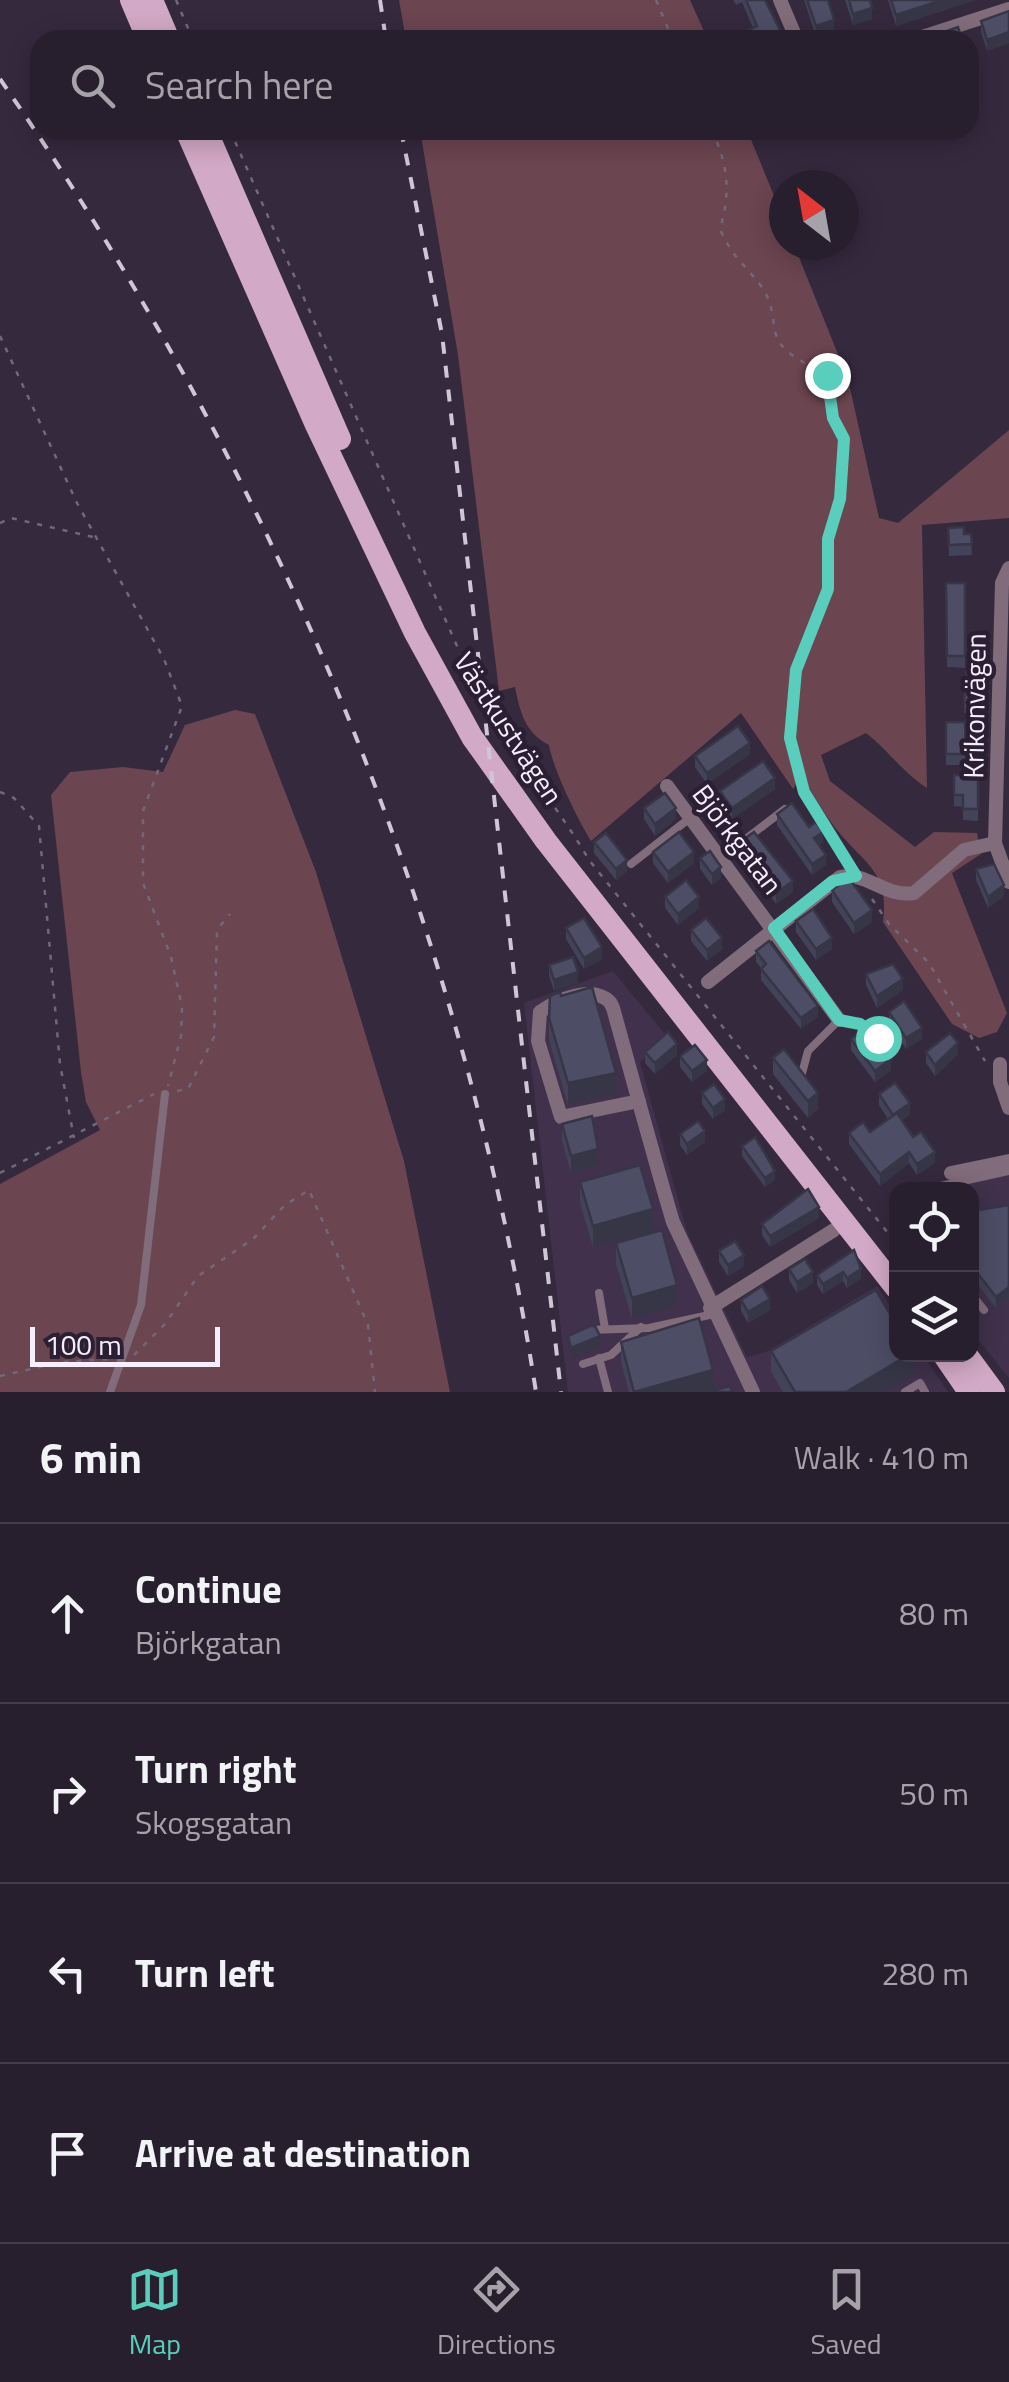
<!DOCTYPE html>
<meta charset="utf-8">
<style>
:root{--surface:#281f2e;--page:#302736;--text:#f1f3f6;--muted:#a5a2aa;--line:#443d4a;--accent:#5acebd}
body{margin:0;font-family:"Titillium Web",sans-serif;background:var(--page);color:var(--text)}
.controls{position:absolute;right:30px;bottom:30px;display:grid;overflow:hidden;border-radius:20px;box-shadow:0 5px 25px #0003}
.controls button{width:90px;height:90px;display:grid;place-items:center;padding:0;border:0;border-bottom:2px solid var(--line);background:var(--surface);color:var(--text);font:50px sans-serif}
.compass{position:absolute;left:769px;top:170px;width:90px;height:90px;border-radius:50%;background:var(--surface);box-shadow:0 5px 25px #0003;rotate:329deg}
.scale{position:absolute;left:30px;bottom:25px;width:190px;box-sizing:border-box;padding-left:10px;border:5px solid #f6eefc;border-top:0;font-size:28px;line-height:35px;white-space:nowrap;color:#f6eefc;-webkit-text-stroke:8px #2b1f34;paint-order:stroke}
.stop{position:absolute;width:30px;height:30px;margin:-22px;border:8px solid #5acebd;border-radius:50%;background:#fff}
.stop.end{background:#5acebd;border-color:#fff;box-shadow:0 2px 10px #0008}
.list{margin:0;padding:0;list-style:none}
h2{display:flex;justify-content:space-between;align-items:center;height:130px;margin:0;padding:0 40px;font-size:42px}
h2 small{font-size:32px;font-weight:400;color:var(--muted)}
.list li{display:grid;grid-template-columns:65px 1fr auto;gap:30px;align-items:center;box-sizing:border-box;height:180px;padding:0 40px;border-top:2px solid var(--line)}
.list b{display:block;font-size:38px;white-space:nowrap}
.list p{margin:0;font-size:32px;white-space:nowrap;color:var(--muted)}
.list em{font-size:32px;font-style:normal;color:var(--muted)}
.icon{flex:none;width:55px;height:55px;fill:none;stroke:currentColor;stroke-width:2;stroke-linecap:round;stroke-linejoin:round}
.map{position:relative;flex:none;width:1009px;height:1392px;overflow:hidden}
.search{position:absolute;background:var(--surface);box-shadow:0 5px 25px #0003;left:30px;right:30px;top:30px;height:110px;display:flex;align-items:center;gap:25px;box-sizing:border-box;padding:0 35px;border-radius:30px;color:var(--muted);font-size:38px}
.sheet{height:850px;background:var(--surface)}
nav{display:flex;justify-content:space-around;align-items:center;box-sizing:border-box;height:140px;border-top:2px solid var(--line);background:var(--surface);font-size:28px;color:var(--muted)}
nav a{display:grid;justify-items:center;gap:5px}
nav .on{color:var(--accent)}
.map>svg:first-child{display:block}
.built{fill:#41314c}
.green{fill:#6b454f}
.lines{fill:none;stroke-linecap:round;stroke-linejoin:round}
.path{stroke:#73687b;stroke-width:2.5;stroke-dasharray:5 8;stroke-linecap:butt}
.service{stroke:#816c7b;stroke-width:8}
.minor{stroke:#816c7b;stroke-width:14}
.primary{stroke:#d2a9c6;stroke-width:22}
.rail{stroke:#d0c7d6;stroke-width:4;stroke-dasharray:12 12;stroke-linecap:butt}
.wall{fill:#424258}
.shaded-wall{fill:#363647}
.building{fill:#4d4d66;stroke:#363647;stroke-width:2.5}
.route{stroke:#5acebd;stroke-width:12}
.labels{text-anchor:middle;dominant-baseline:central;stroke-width:9;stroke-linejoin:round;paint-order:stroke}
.street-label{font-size:28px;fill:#f6eefc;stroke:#2b1f34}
</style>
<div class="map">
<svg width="1009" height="1392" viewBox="0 0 1009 1392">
<rect width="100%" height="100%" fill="#35293e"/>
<g class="built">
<polygon points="613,971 668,1038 640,1062 687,1232 747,1357 768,1351 877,1286 896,1315 896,1354 923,1355 948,1392 568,1392 524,1003"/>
<polygon points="1009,1164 1009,1378 972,1332 972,1190 905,1190"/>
</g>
<g class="green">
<polygon points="399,0 690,0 708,40 406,40"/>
<path d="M420 130H747L784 220V245H794L848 379 879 518 898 523 1009 430V518L922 525 927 788C902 772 889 751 866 733L821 755 830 781 915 847 934 832 977 833 981 854 952 873 1007 1013 997 1032 979 1038 952 1024 883 922C889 874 869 867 841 835 826 818 814 795 801 776L793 789 741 713 591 841C577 818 553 769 549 745 525 733 520 712 515 687L499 691 458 355Z"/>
<polygon points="235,710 255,714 316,872 404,1161 450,1392 0,1392 0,1184 100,1130 86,1102 81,1072 51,795 70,772 123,767 163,772 185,725"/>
</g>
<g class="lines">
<g class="path">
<polyline points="176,0 193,40"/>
<polyline points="656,0 673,40"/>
<path d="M230 130 479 696C495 713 500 729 513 748 538 786 566 820 589 860L896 1243"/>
<path d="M712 130C728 166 731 192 720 229 733 259 744 263 761 286 772 301 772 314 775 331 779 354 809 364 827 375L833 418 843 439 840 499 828 539 827 589 796 670 790 738 804 792 848 864"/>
<polyline points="0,336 77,503 164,659 182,706 143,811 143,883 171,957 182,1007 181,1036 168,1086"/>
<polyline points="0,523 11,518 93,537"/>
<polyline points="0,792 14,798 39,826 60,1064 74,1138"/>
<polyline points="872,899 889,924 929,963 985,1061"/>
<polyline points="177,1091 188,1089 214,1037 217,930 230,914"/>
<polyline points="0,1173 154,1094"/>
<polyline points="134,1355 165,1324 198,1276 253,1239 285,1205 309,1190 368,1325 375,1392"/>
<polyline points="0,1376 62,1362 112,1359"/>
</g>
<g class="service">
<polyline points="721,858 785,809"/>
<polyline points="631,864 690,818"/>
<polyline points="801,1077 808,1051 839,1020 860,1024 879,1038"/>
<polyline points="923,1190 1009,1171"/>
<polyline points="599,1293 605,1329"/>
<polyline points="972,1295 984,1310"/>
<polyline points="590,1330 649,1328 714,1314"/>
<polyline points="599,1358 608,1392"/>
<polyline points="583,1364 611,1355 641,1327"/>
<polyline points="110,1392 141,1305 165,1094"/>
<polyline points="905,1392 920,1383 925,1392"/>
</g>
<g class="minor">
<polyline points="780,0 797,40"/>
<polyline points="913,40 1009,9"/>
<polyline points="1009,568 1002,583 995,843 1009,882"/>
<polyline points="667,786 839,1020"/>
<path d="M708 982 840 877C867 871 885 898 914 893L964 850 995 843"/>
<polyline points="1000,1064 1000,1082 1009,1108"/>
<path d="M639 1101 561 1117 538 1041 540 1012C558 999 592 985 610 1002L613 1008C633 1080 652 1151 673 1222L753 1392"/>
<polyline points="951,1173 1009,1161"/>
<polyline points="710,1308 834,1230"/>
</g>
<g class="primary">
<polyline points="131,0 148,40"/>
<polyline points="152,0 169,40"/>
<polyline points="186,130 316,425 415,633 472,737 546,841 896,1288"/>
<polyline points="206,130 340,439"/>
<polyline points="943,1354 969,1392"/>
<polyline points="966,1354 994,1392"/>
</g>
<g class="rail">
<polyline points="380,0 386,40"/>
<path d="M0 79C274 474 462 916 536 1392"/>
<polyline points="401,130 442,334 561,1392"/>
</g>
</g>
<g class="wall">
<polygon points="733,0 765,0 785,40 744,40 744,32 753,28 742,2 736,5"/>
<polygon points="804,0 828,0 834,31 816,37"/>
<polygon points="845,0 870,0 872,19 853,25"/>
<polygon points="888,0 975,0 896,26"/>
<polygon points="1009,11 1009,43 987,51 981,32 981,21"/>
<polygon points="948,528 964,534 971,534 972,555 949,556"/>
<polygon points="946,583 965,583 965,668 947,667"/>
<polygon points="966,672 984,673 983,714 964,713"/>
<polygon points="946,722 965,722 966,765 946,765"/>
<polygon points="750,754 707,784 695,767 695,756"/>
<polygon points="954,775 978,775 978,821 963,820 963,807 954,806"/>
<polygon points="775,789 732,819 720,802 720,791"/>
<polygon points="644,808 676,819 655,836 644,819"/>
<polygon points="777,814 809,827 823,842 819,845 826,865 812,875 777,825"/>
<polygon points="594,842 627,871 616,880 594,853"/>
<polygon points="740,842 793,892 776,904 740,853"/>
<polygon points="653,852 694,863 668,883 653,863"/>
<polygon points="700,858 721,878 712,885 700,869"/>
<polygon points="976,869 1004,896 988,908 976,880"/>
<polygon points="832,890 872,922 854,934 832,902"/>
<polygon points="665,897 699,908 678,925 665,908"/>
<polygon points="796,921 832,949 816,960 796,932"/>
<polygon points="566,928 602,959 584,969 566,939"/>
<polygon points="691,930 722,949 707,961 691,941"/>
<polygon points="756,951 818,1017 801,1029 761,980 761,968 756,962"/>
<polygon points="549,965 578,983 554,991 549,976"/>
<polygon points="866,974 903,990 877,1008 866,985"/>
<polygon points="889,1012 922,1039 906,1049 889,1023"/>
<polygon points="549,1018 616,1095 568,1105 549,1040"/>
<polygon points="851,1039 891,1070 875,1082 851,1050"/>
<polygon points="645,1052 677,1055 655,1074 645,1063"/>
<polygon points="926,1052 958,1054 935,1076 926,1063"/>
<polygon points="680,1056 707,1071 692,1082 680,1067"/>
<polygon points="773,1058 818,1109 808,1118 773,1074"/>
<polygon points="702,1093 725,1110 713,1119 702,1104"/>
<polygon points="879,1094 910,1114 902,1120 935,1163 917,1175 909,1163 880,1186 849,1144 849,1133 870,1132 888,1119 879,1105"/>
<polygon points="562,1124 598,1165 571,1173 562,1141"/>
<polygon points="680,1134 705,1142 687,1155 680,1145"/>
<polygon points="742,1146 775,1180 765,1187 742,1156"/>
<polygon points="580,1182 653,1231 593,1247 580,1203"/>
<polygon points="1009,1205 1009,1298 996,1308 972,1277 972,1211"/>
<polygon points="819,1218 770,1247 762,1235 762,1224"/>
<polygon points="616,1243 677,1306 632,1319 616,1264"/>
<polygon points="854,1250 861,1278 847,1288 843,1281 823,1294 817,1285 817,1275"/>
<polygon points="719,1251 744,1266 728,1276 719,1262"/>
<polygon points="789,1269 813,1283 797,1293 789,1280"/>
<polygon points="741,1300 770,1310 748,1323 741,1311"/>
<polygon points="621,1342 706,1392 629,1392 621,1362"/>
<polygon points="771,1351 913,1354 913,1375 883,1392 783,1392 771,1372"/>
</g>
<g class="shaded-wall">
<polygon points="942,0 975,0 896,26 896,15"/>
<polygon points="872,8 872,19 853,25 853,14"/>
<polygon points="834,20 834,31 816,37 816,26"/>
<polygon points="1009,32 1009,43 987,51 987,40"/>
<polygon points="750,743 750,754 707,784 707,773"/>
<polygon points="775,778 775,789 732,819 732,808"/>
<polygon points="676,808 676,819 655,836 655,824"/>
<polygon points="823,832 823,842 814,848 814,838"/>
<polygon points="694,852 694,863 668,883 668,872"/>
<polygon points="826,855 826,865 812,875 812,864"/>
<polygon points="627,860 627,871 616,880 616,869"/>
<polygon points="721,867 721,878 712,885 712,874"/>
<polygon points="793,881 793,892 776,904 776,893"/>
<polygon points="1004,885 1004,896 988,908 988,897"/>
<polygon points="699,897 699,908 678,925 678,914"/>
<polygon points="872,910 872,922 854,934 854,923"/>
<polygon points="722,938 722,949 707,961 707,950"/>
<polygon points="832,938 832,949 816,960 816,949"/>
<polygon points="602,947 602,959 584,969 584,958"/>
<polygon points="578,972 578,983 554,991 554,980"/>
<polygon points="903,979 903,990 877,1008 877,996"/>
<polygon points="818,1006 818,1017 801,1029 801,1018"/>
<polygon points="922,1028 922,1039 906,1049 906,1038"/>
<polygon points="958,1043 958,1054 935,1076 935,1065"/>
<polygon points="677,1044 677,1055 655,1074 655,1063"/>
<polygon points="891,1059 891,1070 875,1082 875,1071"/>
<polygon points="707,1060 707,1071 692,1082 692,1071"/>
<polygon points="616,1073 616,1095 568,1105 568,1083"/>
<polygon points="818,1093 818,1109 808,1118 808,1101"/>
<polygon points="725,1099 725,1110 713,1119 713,1108"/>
<polygon points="910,1103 910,1114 893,1126 893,1115"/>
<polygon points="705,1131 705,1142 687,1155 687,1144"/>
<polygon points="598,1149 598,1165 571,1173 571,1156"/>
<polygon points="909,1152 909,1163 880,1186 880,1174"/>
<polygon points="935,1152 935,1163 917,1175 917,1164"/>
<polygon points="775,1171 775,1180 765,1187 765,1178"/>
<polygon points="819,1207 819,1218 770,1247 770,1236"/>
<polygon points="653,1209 653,1231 593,1247 593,1226"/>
<polygon points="744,1255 744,1266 728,1276 728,1265"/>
<polygon points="861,1269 861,1278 847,1288 847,1278"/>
<polygon points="813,1272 813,1283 797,1293 797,1282"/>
<polygon points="843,1272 843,1281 823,1294 823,1284"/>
<polygon points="677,1285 677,1306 632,1319 632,1298"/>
<polygon points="1009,1287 1009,1298 996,1308 996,1297"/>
<polygon points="770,1299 770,1310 748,1323 748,1312"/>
<polygon points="600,1336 600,1347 571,1359 571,1348"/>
<polygon points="910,1354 913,1354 913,1375 883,1392 846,1392"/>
<polygon points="713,1370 713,1390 706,1392 634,1392"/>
</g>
<g class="building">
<polygon points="746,0 765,0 785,40 748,40 744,32 757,26"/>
<polygon points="807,0 828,0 834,20 816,26"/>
<polygon points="849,0 870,0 872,8 853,14"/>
<polygon points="891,0 942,0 896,15"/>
<polygon points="1009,11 1009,32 987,40 981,21"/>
<polygon points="958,27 962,40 928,40 927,38"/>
<polygon points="964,527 964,534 971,534 972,544 949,545 948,528"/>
<polygon points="946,583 965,583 965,656 947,656"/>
<polygon points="966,672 984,673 983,703 964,702"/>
<polygon points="946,722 965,722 966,754 946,754"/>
<polygon points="738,726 750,743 707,773 695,756"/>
<polygon points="763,761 775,778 732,808 720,791"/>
<polygon points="954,775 978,775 978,809 963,809 963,795 954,795"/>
<polygon points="665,793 676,808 655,824 644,808"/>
<polygon points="792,803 809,827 816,822 823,832 814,838 826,855 812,864 777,814"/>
<polygon points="679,832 694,852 668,872 653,852"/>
<polygon points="754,832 793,881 776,893 740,842"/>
<polygon points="606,833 627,860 616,869 594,842"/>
<polygon points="710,851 721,867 712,874 700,858"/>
<polygon points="994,864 1004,885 988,897 976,869"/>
<polygon points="849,878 872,910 854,923 832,890"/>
<polygon points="686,880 699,897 678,914 665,897"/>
<polygon points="813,909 832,938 816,949 796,921"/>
<polygon points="584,918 602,947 584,958 566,928"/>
<polygon points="706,918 722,938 707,950 691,930"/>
<polygon points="769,941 818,1006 801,1018 761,969 766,964 756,951"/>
<polygon points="573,957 578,972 554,980 549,965"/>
<polygon points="893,964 903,979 877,996 866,974"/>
<polygon points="592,987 616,1073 568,1083 549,1018 550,996 560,992 561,996"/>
<polygon points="904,1001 922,1028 906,1038 889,1012"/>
<polygon points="867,1027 891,1059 875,1071 851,1039"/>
<polygon points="668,1032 677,1044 655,1063 645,1052"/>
<polygon points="950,1033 958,1043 935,1065 926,1052"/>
<polygon points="695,1045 707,1060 692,1071 680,1056"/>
<polygon points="784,1049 818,1093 808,1101 773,1058"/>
<polygon points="895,1083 910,1103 893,1115 879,1094"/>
<polygon points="714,1084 725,1099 713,1108 702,1093"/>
<polygon points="897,1113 913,1137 921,1132 935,1152 917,1164 909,1152 880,1174 849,1133 863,1122 870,1132"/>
<polygon points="592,1116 598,1149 571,1156 562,1124"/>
<polygon points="698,1121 705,1131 687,1144 680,1134"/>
<polygon points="755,1137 775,1171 765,1178 742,1146"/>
<polygon points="640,1165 653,1209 593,1226 580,1182"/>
<polygon points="808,1189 819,1207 770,1236 762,1224"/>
<polygon points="1009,1205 1009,1287 996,1297 972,1266 972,1211"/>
<polygon points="662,1230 677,1285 632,1298 616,1243"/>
<polygon points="735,1241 744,1255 728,1265 719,1251"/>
<polygon points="854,1250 861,1269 847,1278 843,1272 823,1284 817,1275"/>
<polygon points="805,1259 813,1272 797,1282 789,1269"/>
<polygon points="762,1286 770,1299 748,1312 741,1300"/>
<polygon points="876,1290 896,1324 896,1354 910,1354 846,1392 795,1392 771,1351"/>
<polygon points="699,1318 713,1370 634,1392 621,1342"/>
<polygon points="590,1326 595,1326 600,1336 571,1348 568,1336"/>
<polygon points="730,1386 732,1392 708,1392"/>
</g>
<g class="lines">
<polyline class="route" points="827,375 833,418 844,439 840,499 828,539 828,589 796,670 790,738 804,792 856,876 833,881 774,928 839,1020 860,1024 878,1038"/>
</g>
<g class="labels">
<g class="street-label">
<text transform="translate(974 706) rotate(-89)">Krikonvägen</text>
<text transform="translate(509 728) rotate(57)">Västkustvägen</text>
<text transform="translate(738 839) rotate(53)">Björkgatan</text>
</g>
</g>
</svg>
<div class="controls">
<button><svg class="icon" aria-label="locate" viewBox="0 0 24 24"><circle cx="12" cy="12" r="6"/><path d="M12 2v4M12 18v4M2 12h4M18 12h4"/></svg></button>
<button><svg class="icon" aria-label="layers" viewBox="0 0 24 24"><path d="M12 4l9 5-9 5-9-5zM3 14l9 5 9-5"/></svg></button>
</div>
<svg class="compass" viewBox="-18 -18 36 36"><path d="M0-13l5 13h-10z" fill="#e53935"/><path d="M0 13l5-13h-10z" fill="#a5a2aa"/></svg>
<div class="scale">100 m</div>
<div class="stop" style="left:878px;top:1038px"></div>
<div class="stop end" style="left:827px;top:375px"></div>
<div class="search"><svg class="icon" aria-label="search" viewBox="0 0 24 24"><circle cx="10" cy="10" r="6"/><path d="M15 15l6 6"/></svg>Search here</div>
</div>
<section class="sheet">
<h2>6 min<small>Walk · 410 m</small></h2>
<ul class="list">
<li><svg class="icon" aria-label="ahead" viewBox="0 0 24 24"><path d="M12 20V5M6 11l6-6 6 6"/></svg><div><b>Continue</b><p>Björkgatan</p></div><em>80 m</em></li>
<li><svg class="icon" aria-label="right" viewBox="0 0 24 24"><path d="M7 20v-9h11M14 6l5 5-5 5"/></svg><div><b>Turn right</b><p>Skogsgatan</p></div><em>50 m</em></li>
<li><svg class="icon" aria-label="left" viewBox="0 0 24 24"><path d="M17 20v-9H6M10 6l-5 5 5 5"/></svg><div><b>Turn left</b></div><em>280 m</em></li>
<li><svg class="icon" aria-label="arrive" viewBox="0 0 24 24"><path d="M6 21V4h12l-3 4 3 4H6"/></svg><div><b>Arrive at destination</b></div></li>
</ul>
</section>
<nav>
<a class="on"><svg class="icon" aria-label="map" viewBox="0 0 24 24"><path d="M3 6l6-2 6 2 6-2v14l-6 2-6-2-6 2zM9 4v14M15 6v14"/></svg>Map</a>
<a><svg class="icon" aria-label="directions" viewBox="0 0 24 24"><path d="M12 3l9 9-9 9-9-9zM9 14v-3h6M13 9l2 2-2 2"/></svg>Directions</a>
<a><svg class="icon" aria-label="saved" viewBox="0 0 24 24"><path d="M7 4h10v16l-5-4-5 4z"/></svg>Saved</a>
</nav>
